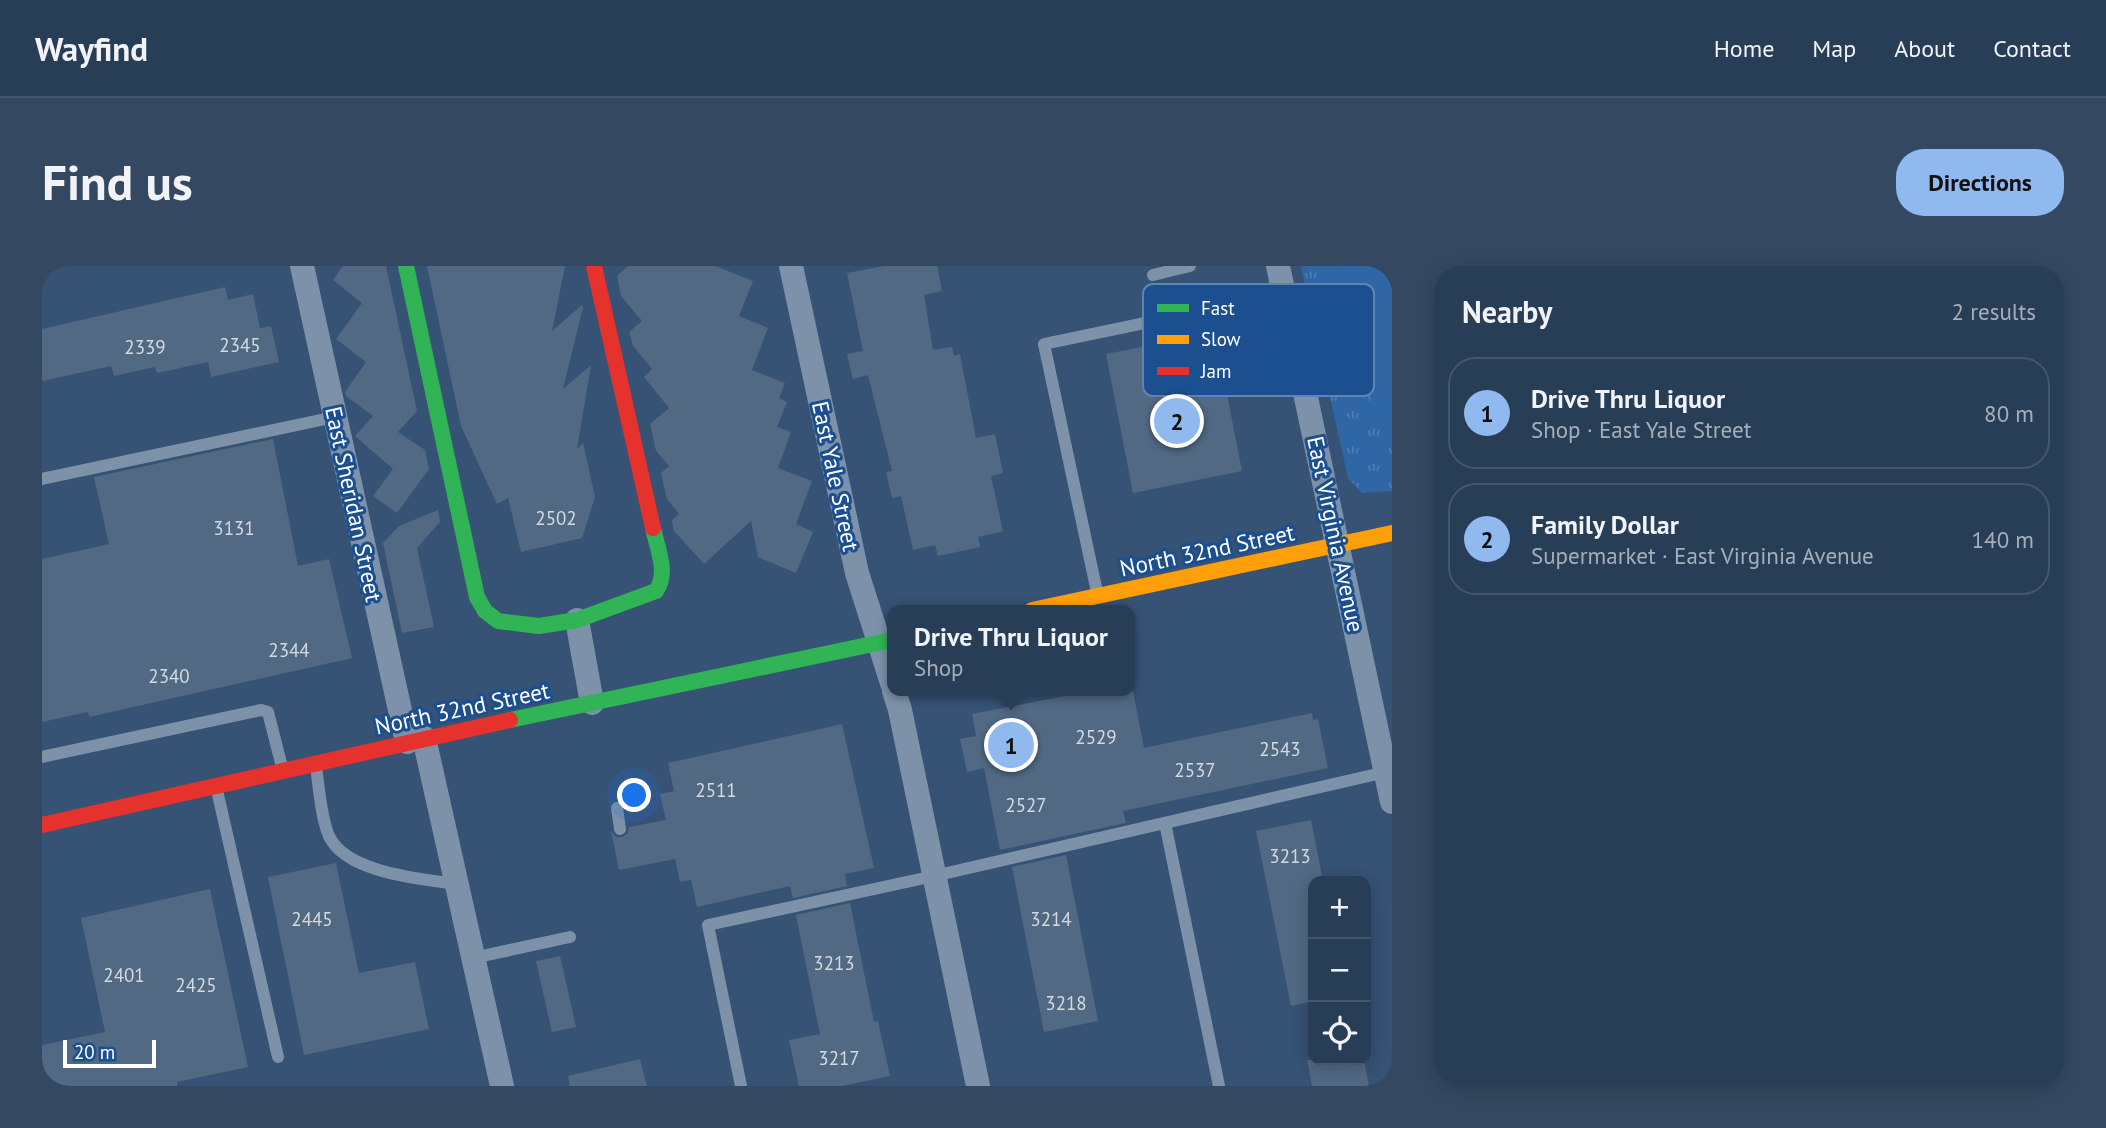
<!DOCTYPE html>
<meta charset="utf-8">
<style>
:root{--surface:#283e57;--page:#344961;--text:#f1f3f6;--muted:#a5aeba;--line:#44576d;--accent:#90b9f0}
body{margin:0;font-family:"PT Sans",sans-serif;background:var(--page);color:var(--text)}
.controls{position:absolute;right:21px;bottom:21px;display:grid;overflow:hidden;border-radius:14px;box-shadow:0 4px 18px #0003}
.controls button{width:63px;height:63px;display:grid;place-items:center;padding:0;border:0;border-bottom:2px solid var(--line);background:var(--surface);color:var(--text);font:35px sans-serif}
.scale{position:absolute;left:21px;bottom:18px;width:93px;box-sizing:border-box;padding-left:7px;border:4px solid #fff;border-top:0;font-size:19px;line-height:24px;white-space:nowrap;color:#fff;-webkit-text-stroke:5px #1b4f8f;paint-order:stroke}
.you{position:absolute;left:593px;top:530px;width:24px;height:24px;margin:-18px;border:5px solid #fff;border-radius:50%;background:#1a73e8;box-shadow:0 0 0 10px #1a73e833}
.badge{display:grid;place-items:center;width:46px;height:46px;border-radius:50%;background:var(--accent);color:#111;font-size:23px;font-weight:700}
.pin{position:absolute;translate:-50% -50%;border:4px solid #fff;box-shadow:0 2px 7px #0006}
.popup{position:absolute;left:845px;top:339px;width:248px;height:91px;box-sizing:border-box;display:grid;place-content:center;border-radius:14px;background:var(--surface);filter:drop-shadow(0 2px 5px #0005);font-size:23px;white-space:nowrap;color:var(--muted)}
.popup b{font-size:26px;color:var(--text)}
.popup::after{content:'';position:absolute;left:50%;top:100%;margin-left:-14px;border:14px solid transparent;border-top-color:var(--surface)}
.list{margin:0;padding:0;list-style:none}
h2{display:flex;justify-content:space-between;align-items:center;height:91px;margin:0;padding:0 28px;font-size:30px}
h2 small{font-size:23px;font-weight:400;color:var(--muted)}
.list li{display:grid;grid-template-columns:46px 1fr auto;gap:21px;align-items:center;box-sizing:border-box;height:112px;margin:0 14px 14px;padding:0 14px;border:2px solid var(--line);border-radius:28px}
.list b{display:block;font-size:26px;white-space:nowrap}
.list p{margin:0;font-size:23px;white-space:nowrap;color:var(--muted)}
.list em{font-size:23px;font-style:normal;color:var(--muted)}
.icon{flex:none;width:38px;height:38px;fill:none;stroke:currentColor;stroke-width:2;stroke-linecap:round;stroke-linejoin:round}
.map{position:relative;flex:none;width:1350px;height:820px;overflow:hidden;border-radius:28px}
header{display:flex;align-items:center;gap:42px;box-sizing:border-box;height:98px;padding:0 35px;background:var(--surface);border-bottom:2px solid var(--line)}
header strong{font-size:33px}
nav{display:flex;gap:38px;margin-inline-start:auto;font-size:24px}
.intro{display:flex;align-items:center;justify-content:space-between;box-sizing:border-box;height:168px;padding:0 42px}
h1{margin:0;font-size:49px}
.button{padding:18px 32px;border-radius:28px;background:var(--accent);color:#111;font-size:24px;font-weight:700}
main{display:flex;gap:42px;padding:0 42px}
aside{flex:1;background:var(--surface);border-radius:28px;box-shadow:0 4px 18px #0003}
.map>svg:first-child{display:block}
.park{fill:url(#park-tufts)}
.pitch{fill:#2f66a5}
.building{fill:#526984}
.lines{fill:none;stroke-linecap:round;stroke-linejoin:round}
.lane{stroke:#7d92a8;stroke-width:12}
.street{stroke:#7d92a8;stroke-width:24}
.fast{stroke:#30b455;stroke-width:16}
.slow{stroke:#ff9f0a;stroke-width:16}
.jam{stroke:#e5322d;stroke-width:16}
.labels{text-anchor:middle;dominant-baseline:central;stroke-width:6;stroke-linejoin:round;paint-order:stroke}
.number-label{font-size:19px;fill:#d4dae0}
.street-label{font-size:23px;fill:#fff;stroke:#1b4f8f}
.key{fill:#1b4f8f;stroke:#5f84b1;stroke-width:2}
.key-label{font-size:19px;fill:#fff}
</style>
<header>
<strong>Wayfind</strong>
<nav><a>Home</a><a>Map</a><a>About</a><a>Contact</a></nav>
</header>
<div class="intro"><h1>Find us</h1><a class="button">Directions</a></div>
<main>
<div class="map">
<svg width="1350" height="820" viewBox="0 0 1350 820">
<defs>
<pattern id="park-tufts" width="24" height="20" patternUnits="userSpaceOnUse" patternTransform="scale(1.75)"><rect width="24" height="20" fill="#2f66a5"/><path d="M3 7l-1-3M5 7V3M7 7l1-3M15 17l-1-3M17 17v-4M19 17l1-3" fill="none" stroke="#4e7db2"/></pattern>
</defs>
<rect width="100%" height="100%" fill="#365274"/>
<polygon class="park" points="1259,0 1350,0 1350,225 1320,227 1306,212"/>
<polygon class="pitch" points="1300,0 1350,0 1350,154 1335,158"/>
<g class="building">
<polygon points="301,0 344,0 375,145 356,166 383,184 387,203 355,247 331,230 351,203 313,170 331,150 304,130 303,126 324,96 294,73 320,37 291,14"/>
<polygon points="385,0 523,0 510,65 540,39 541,41 521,123 549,99 535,183 541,177 553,231 540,272 479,286 466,232 455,238 419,160"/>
<polygon points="586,0 673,0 711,15 697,50 726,62 710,104 743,117 737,132 745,136 735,161 749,166 736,202 770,215 754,258 771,266 754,307 716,291 709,255 662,298 632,265 630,254 637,248 625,233 619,207 627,200 614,185 608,158 627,142 602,111 610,103 591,80 587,66 600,55 579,30 575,10"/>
<polygon points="842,0 895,0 900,25 882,29 891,84 910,81 912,90 918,88 934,172 953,168 961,207 949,210 961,265 936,271 938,281 896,290 893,279 871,284 859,230 850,232 844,206 850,205 826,109 811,113 805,88 821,85 805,7"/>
<polygon points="183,21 186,34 211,28 218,62 229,60 237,96 169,111 166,96 115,107 113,101 72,110 69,100 0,115 0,63"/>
<polygon points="1173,67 1200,205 1091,227 1064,88"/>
<polygon points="231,173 256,300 287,293 310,392 47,451 46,446 0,456 0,293 67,278 52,211"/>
<polygon points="396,244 398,256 375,282 392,361 360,367 341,277 357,260"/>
<polygon points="1048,425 1091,425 1102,482 1270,447 1271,454 1276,453 1286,502 1081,545 1084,557 958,584 942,502 925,506 918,473 934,470 930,448"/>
<polygon points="800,458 832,602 803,608 805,620 751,632 748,620 655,641 649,614 638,616 633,593 577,604 569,565 574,571 580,571 586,567 587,561 624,554 618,528 632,525 626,497"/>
<polygon points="1269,554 1281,615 1271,615 1271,735 1249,740 1214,565"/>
<polygon points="1024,589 1056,755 1002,766 970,601"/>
<polygon points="294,597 317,707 373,696 387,763 262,789 226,611"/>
<polygon points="168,623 206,801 135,816 135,820 0,820 0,779 63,766 39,652"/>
<polygon points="808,637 832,756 836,755 848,810 800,820 757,820 747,774 778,768 754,649"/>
<polygon points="518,690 534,761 510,766 494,695"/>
<polygon points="598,793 605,820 528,820 526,810"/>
<polygon points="1265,794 1322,794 1327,820 1270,820"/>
</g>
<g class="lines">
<g class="lane">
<polyline points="1111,9 1148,0"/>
<polyline points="0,213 293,151"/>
<polyline points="1055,326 1002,78 1242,28"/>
<polyline points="0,491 219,444 226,446 240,501"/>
<path d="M274 501C277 521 279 552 287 570 304 607 379 613 415 618"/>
<polyline points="174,520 236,791"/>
<polyline points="575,542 578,563"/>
<polyline points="1123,557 1177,820"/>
<polyline points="431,692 528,671"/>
<polyline points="699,820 666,659 892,610 1344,506"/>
</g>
<g class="street">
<polyline points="260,0 365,476"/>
<polyline points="749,0 815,307 850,417"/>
<polyline points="1236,0 1350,536"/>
<polyline points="535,354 550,437"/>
<polyline points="852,425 858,444 936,820"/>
<polyline points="382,472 460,820"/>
</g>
<g class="fast">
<path d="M364 0 435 331 443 345 456 355 497 360 535 354 614 325C627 307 615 282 611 262"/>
<polyline points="468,454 850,374"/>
</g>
<polyline class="slow" points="990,344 1350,267"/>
<g class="jam">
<polyline points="552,0 611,262"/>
<polyline points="0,559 468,454"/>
</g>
</g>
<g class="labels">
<g class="number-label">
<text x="198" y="79">2345</text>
<text x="103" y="81">2339</text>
<text x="514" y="252">2502</text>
<text x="192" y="262">3131</text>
<text x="247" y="384">2344</text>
<text x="127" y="410">2340</text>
<text x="1054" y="471">2529</text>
<text x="1238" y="483">2543</text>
<text x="1153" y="504">2537</text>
<text x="674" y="524">2511</text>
<text x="984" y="539">2527</text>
<text x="1248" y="590">3213</text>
<text x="270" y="653">2445</text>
<text x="1009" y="653">3214</text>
<text x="792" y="697">3213</text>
<text x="82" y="709">2401</text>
<text x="154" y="719">2425</text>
<text x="1024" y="737">3218</text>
<text x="797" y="792">3217</text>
</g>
<g class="street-label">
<text transform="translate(794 210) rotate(78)">East Yale Street</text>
<text transform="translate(312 238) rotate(78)">East Sheridan Street</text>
<text transform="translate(1294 268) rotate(78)">East Virginia Avenue</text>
<text transform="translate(1165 284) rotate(-12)">North 32nd Street</text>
<text transform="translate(420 442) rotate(-12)">North 32nd Street</text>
</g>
</g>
<rect x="1101" y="18" width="231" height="112" rx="10" class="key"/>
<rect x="1115" y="38" width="32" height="8" fill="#30b455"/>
<rect x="1115" y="69" width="32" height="9" fill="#ff9f0a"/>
<rect x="1115" y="101" width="32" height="8" fill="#e5322d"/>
<g class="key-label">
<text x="1159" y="49">Fast</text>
<text x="1159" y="80">Slow</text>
<text x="1159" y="112">Jam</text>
</g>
</svg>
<div class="controls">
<button>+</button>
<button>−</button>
<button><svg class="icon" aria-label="locate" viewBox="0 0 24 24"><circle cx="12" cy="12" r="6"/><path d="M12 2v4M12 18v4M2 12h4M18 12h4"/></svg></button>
</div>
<div class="scale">20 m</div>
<div class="you"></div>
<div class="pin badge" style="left:969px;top:479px">1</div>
<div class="popup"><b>Drive Thru Liquor</b>Shop</div>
<div class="pin badge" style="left:1135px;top:155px">2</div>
</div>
<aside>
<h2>Nearby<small>2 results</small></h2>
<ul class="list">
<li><span class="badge">1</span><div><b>Drive Thru Liquor</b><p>Shop · East Yale Street</p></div><em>80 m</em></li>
<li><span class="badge">2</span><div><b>Family Dollar</b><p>Supermarket · East Virginia Avenue</p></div><em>140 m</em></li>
</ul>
</aside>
</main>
